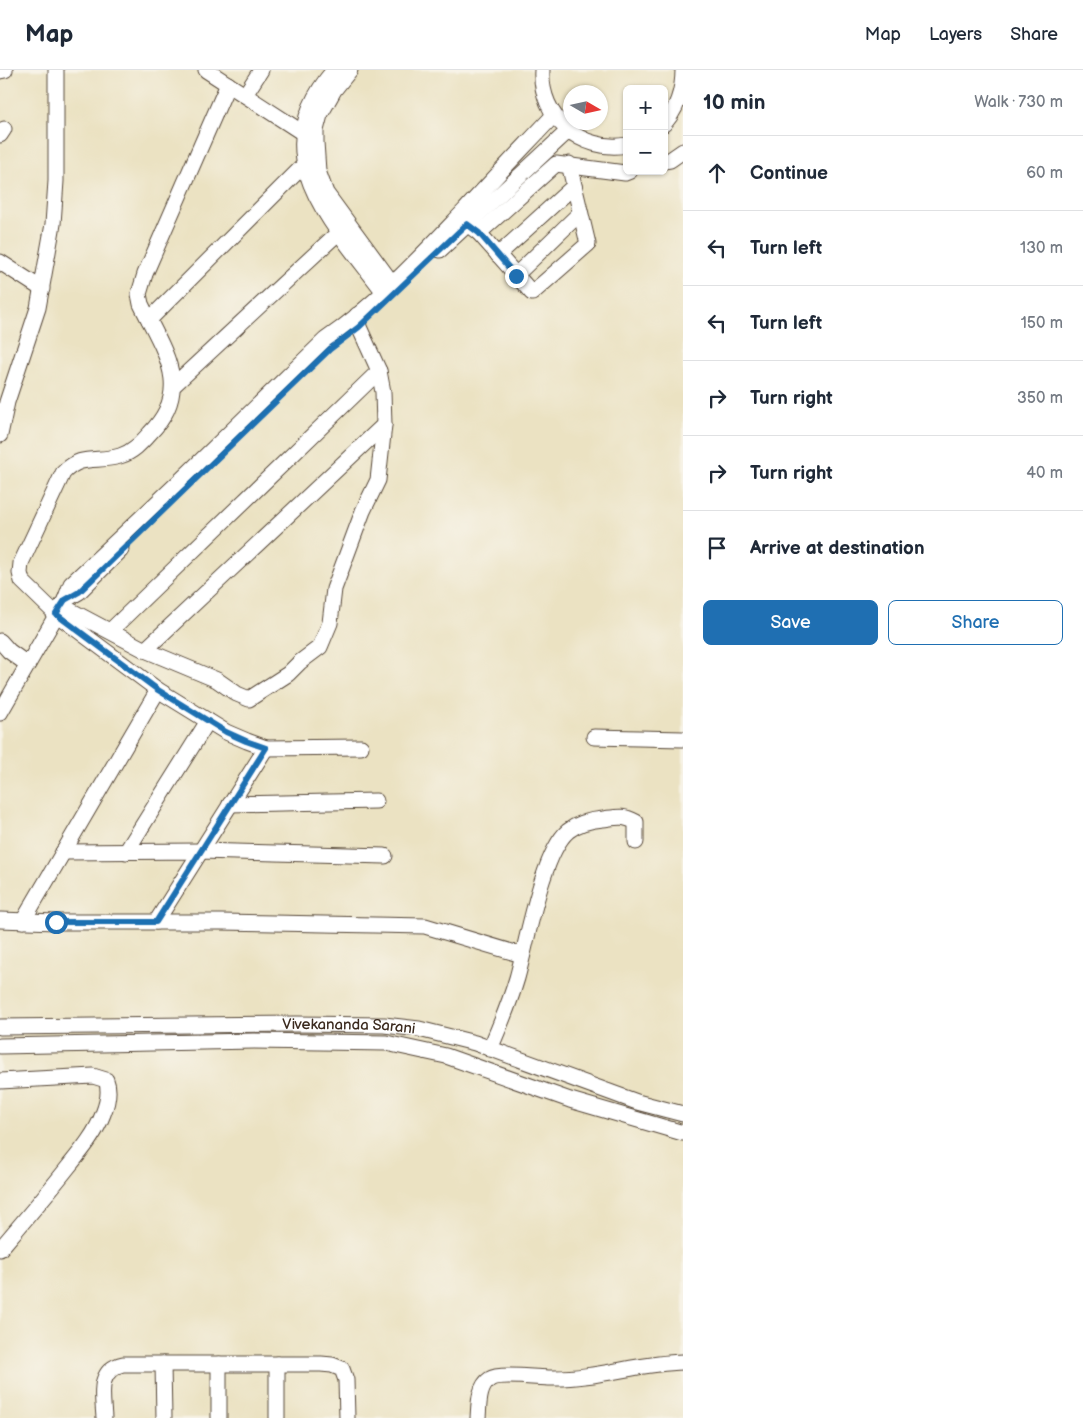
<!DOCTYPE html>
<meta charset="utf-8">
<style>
:root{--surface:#fff;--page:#f2f2f3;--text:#1f2937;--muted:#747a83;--line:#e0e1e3;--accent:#1f6fb2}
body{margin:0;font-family:"Balsamiq Sans",sans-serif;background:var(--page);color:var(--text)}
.controls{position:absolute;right:15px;top:15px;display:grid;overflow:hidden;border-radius:8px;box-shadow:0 1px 4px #0004}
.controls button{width:45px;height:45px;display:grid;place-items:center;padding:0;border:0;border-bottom:1px solid var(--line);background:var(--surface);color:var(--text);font:25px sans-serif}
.compass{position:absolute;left:563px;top:15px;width:45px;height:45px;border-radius:50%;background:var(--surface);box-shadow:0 1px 4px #0004;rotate:99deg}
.stop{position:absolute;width:15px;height:15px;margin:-11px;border:4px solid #1f6fb2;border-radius:50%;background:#fff}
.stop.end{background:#1f6fb2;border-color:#fff;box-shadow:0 1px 5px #0008}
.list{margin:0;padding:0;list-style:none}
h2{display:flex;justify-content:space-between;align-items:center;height:65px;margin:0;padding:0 20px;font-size:21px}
h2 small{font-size:16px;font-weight:400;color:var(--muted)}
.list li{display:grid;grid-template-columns:32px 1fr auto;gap:15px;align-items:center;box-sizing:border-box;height:75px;padding:0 20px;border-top:1px solid var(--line)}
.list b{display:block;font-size:19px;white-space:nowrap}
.list em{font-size:16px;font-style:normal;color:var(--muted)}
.actions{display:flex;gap:10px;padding:15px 20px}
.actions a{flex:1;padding:11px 0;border:1px solid var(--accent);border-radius:8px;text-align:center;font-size:18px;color:var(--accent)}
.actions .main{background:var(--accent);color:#fff}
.icon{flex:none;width:28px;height:28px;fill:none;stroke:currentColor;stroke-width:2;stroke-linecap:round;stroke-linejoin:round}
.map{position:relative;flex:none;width:683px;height:1348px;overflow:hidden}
header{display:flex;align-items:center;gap:30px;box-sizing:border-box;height:70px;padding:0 25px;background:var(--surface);border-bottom:1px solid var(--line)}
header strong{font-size:24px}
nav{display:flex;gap:28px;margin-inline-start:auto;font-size:18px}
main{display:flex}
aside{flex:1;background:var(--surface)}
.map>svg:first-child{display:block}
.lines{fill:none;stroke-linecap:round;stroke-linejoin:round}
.minor-casing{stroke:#554637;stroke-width:17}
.minor{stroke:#fff;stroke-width:15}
.route{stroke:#1f6fb2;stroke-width:6}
.labels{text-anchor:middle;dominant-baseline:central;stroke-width:4;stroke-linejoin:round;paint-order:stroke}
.street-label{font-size:15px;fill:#3b2a1e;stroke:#f7f3e8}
</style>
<header>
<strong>Map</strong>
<nav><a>Map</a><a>Layers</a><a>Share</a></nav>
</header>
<main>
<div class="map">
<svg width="683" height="1348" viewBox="0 0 683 1348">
<rect width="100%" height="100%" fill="#f7f3e8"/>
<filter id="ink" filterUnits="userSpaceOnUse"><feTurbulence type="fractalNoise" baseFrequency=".02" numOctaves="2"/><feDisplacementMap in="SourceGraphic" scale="10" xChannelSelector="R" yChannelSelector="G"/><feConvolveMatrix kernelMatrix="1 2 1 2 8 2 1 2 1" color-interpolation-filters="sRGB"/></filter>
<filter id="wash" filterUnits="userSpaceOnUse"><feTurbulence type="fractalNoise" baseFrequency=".0096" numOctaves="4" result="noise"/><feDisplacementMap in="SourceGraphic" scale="20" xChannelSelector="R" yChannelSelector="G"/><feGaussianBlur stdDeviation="1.12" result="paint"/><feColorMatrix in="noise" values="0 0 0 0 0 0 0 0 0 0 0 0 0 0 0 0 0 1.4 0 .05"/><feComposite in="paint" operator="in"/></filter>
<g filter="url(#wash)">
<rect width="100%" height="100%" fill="#ebe2c2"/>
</g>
<g filter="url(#ink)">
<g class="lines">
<defs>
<g id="minor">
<polyline points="206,0 303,63"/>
<path d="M334 0C261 85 331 151 383 221"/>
<polyline points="350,0 334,20 320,45 316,60 316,72 318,101 326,123 392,213"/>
<path d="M542 0C539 47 581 83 627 75"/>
<polyline points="0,1 5,0"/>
<path d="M228 14 145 204 139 224 141 234C163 280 194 319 150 363 141 373 133 382 120 386 96 393 82 383 63 403L21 493 20 503 22 511 56 544 158 620 226 662 247 671 266 678 361 677"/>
<polyline points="245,25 261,0"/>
<path d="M664 54C678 38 683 20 683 0"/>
<polyline points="0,65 4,59"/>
<polyline points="664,91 670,90 683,81"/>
<polyline points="471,157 479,163 556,94 625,103 630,101"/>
<polyline points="479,163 532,223 588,174 569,94"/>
<polyline points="440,180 568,61"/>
<polyline points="498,185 574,116"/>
<polyline points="0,192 42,219"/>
<polyline points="516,205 580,143"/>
<polyline points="149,250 304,95"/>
<polyline points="173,316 339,162"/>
<polyline points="0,365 7,332 38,238 53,154 56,111 56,0"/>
<polyline points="65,530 79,522 121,480"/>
<polyline points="62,536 145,580 217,610 237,624 249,629 288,604 300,592 320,577 330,553 334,519 363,441 378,410 384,355 383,322 379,301 359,257 357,245"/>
<polyline points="110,561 379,301"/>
<polyline points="0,571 9,581 27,594"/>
<polyline points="145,580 384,355"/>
<path d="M0 643 65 530 71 514 182 409 325 270C377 234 422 185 465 140 494 108 524 77 554 45"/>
<polyline points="594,667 683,669"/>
<polyline points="230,734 376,731"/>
<polyline points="63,782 201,781 385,786"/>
<polyline points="126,782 208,651"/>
<polyline points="0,850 56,852 221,852 425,856 522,885"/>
<polyline points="23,851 158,620"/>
<polyline points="156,852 266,678"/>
<path id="s1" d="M0 957 296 954 384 955 419 959 475 973 637 1032 683 1044"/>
<polyline points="0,976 254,971 386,973 446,986 570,1030 683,1063"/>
<path d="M490 979C500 956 510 932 517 908 527 873 542 783 568 761 578 753 591 750 603 749 618 747 623 745 636 752V772"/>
<path d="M0 1011 93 1006 106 1010C110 1020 107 1034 103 1044 96 1063 82 1080 69 1096 47 1124 23 1152 0 1179"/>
<polyline points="163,1294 164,1348"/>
<path d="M104 1348C103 1327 96 1300 123 1294H321L332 1295 342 1299 346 1310 347 1348"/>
<polyline points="219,1348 219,1294"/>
<polyline points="277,1348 277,1294"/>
<path d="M478 1348C479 1336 478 1317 490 1309 499 1303 538 1308 551 1308 596 1309 638 1293 683 1292"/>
</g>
</defs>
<use href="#minor" class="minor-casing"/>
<use href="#minor" class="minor"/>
</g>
</g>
<g class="lines" filter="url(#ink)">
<polyline class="route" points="56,852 156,852 266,678 246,671 226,662 158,620 56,544 65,530 79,522 330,279 359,257 467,154 479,163 516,206"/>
</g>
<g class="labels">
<g class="street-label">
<text stroke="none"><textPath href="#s1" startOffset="349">Vivekananda Sarani</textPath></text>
</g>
</g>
</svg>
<div class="controls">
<button>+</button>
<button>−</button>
</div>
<svg class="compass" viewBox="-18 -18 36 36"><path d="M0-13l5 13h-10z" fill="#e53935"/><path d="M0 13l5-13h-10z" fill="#747a83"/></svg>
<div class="stop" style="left:56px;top:852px"></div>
<div class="stop end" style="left:516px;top:206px"></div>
</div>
<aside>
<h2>10 min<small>Walk · 730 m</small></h2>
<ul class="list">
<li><svg class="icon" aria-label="ahead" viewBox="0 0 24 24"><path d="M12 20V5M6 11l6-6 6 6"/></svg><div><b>Continue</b></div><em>60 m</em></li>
<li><svg class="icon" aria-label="left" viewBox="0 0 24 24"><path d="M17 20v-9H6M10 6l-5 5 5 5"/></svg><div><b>Turn left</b></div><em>130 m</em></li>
<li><svg class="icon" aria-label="left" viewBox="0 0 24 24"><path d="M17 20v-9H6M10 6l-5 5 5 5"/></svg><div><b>Turn left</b></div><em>150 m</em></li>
<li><svg class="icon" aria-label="right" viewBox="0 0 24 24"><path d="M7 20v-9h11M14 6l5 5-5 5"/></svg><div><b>Turn right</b></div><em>350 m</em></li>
<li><svg class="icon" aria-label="right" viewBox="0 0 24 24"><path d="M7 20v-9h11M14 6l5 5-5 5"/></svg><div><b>Turn right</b></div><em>40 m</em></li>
<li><svg class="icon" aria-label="arrive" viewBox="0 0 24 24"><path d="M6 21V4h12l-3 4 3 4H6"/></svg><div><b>Arrive at destination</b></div></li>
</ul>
<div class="actions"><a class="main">Save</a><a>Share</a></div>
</aside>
</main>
